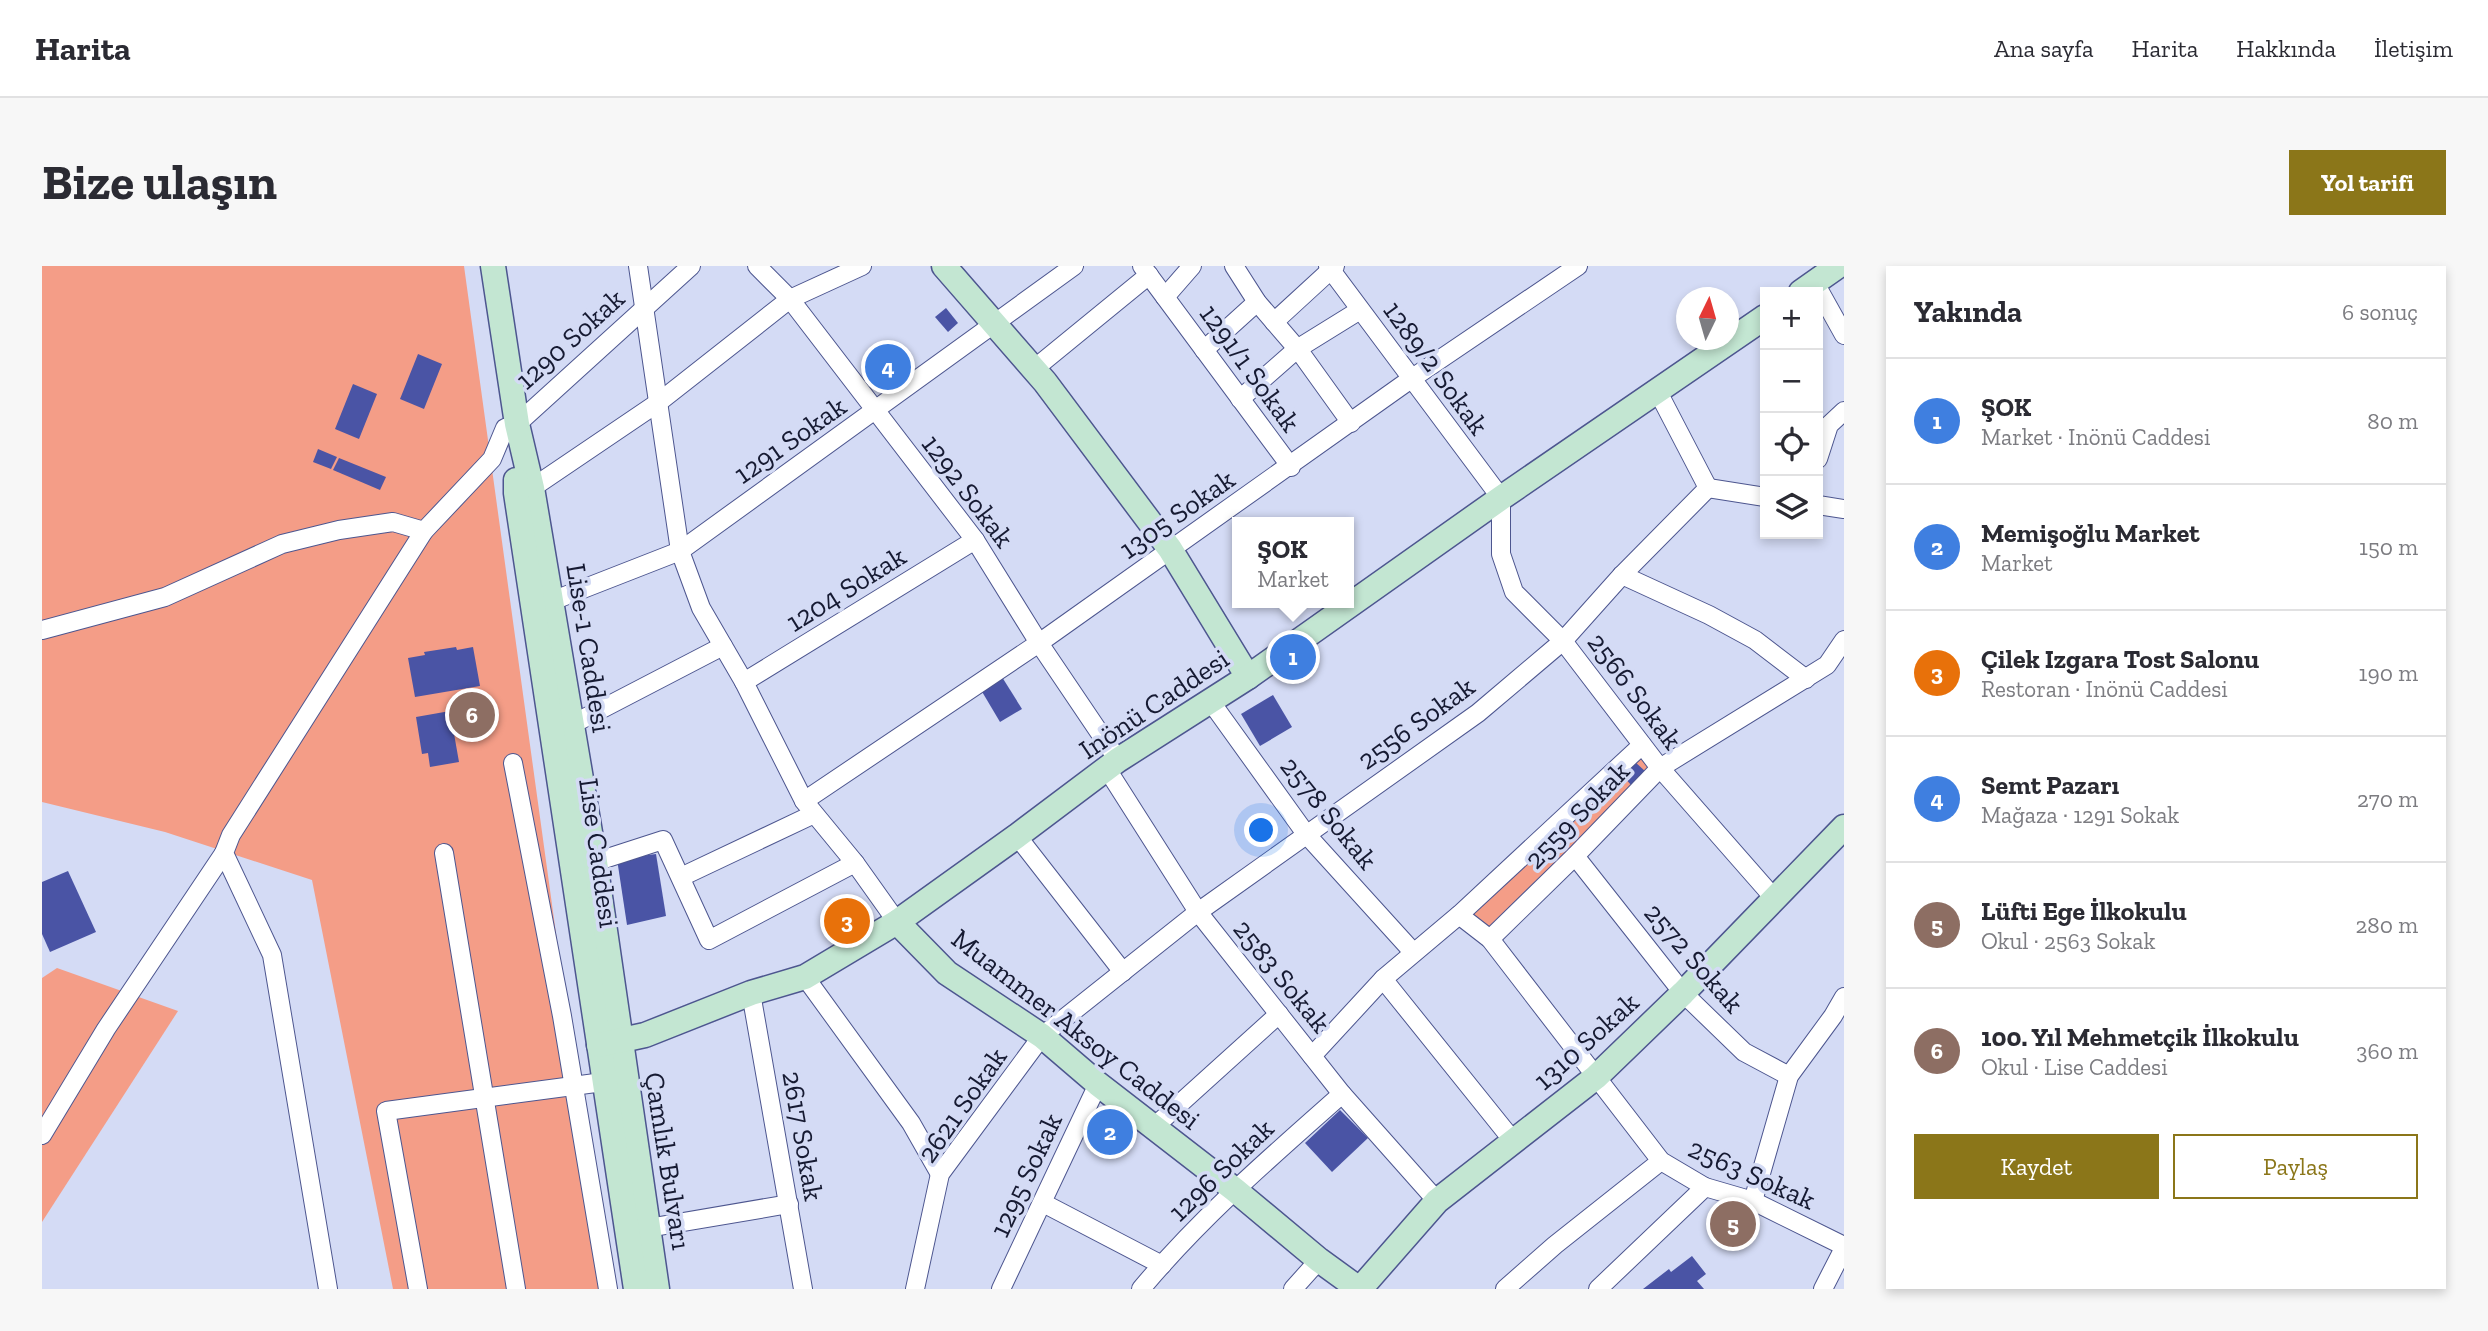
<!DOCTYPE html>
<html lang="tr">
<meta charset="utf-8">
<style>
:root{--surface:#fff;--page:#f7f7f7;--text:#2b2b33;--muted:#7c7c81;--line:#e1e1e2;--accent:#8b7619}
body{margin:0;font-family:"Zilla Slab",serif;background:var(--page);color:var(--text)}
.controls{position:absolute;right:21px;top:21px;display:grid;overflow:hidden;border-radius:0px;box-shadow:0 4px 10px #0003}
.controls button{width:63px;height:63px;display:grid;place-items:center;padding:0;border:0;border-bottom:2px solid var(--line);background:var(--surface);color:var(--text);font:35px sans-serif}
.compass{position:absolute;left:1634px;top:21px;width:63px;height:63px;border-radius:50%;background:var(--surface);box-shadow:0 4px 10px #0003;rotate:5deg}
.you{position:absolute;left:1220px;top:565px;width:24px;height:24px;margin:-18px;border:5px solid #fff;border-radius:50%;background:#1a73e8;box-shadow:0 0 0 10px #1a73e833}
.badge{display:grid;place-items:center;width:46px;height:46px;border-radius:50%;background:var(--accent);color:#fff;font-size:23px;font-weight:700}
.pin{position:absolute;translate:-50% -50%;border:4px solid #fff;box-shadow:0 2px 7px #0006}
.popup{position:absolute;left:1190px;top:251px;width:122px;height:91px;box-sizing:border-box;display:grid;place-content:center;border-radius:0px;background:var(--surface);filter:drop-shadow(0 2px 5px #0005);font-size:23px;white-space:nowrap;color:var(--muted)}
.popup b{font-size:26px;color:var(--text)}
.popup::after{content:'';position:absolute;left:50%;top:100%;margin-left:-14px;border:14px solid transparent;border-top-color:var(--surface)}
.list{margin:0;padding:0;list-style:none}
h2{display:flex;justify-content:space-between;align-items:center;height:91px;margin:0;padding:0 28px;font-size:30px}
h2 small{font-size:23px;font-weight:400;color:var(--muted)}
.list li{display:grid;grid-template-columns:46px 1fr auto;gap:21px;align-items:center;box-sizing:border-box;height:126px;padding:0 28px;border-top:2px solid var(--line)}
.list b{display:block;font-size:26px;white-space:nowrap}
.list p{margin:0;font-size:23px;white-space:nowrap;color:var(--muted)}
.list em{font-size:23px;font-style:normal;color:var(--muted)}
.actions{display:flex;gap:14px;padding:21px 28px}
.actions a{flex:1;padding:16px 0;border:2px solid var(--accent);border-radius:0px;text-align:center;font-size:24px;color:var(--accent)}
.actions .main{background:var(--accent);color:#fff}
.icon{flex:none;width:38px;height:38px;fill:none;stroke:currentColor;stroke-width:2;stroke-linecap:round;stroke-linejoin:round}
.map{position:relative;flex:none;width:1802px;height:1023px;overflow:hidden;border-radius:0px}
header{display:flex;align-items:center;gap:42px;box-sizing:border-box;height:98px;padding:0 35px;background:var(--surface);border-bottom:2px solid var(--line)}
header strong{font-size:33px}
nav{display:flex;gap:38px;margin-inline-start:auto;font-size:24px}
.intro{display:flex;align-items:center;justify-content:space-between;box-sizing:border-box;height:168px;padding:0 42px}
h1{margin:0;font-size:49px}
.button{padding:18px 32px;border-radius:0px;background:var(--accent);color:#fff;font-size:24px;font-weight:700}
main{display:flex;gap:42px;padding:0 42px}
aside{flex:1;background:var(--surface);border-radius:0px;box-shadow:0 4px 10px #0003}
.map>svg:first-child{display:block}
.green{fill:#f49d87}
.building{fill:#4a54a5}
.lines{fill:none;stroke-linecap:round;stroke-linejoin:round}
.street-casing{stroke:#4d568f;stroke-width:20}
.secondary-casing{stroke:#4d568f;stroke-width:27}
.street{stroke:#fff;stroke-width:18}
.secondary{stroke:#c3e6d2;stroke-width:24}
.labels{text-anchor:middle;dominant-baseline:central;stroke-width:7;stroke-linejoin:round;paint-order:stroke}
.street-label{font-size:28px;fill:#161a32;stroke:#d4dbf5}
</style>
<header>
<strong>Harita</strong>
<nav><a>Ana sayfa</a><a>Harita</a><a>Hakkında</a><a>İletişim</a></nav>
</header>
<div class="intro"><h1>Bize ulaşın</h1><a class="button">Yol tarifi</a></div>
<main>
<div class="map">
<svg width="1802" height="1023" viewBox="0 0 1802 1023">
<rect width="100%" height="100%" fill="#d4dbf5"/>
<g class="green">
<polygon points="0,0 422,0 563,1023 351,1023 270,614 123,566 0,536"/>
<polygon points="1600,479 1618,502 1448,673 1417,649"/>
<polygon points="15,702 136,745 0,956 0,712"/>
</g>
<g class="building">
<polygon points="904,42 916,57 906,66 893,51"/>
<polygon points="376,88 400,98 382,143 358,133"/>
<polygon points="311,118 335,128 317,173 293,163"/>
<polygon points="276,183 295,191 289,203 271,196"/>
<polygon points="297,192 344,211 338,224 291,204"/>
<polygon points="414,381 415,384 431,381 438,420 373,431 366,392 383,389 382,386"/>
<polygon points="960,411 980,443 958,456 939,424"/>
<polygon points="1231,429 1250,461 1218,480 1199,448"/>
<polygon points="408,445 417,496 388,501 386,487 380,488 374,451"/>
<polygon points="1592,495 1604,506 1590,520 1579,508"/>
<polygon points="614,588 624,650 585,659 575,593"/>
<polygon points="26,605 54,666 8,686 0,668 0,616"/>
<polygon points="1298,844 1326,872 1290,906 1263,877"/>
<polygon points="1650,990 1664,1008 1655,1015 1662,1023 1601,1023 1627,1003 1629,1006"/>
</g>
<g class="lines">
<defs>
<g id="street">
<polyline points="596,0 638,285 659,342 702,416 762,535 813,597 855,656"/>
<polyline points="715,0 748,33 933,274 997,377 1076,494"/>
<polyline points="1100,0 1249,201"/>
<polyline points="1192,0 1215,36 1258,86 1309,157"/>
<polyline points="1286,0 1459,232 1459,288 1472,326 1521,375 1618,502 1732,632"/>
<polyline points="1773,17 1802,69"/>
<polyline points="1123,31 1150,0"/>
<polyline points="1232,56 1293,0"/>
<polyline points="1162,84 1215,36"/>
<polyline points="992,103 1107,9"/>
<polyline points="1198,133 1255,83 1318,44"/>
<polyline points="1776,193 1787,159 1802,145"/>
<polyline points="490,222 617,136 748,33 820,0"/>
<polyline points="1666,222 1723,231"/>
<polyline points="1776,239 1802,243"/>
<polyline points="1580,309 1667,349 1713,374 1764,413"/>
<polyline points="510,335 638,285 1032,0"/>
<polyline points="0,364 123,331 240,278 297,264 351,256 382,265"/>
<polyline points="702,416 933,274"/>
<polyline points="1169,436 1264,568 1371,686"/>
<polyline points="529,459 681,380"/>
<polyline points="471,497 520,750 566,1023"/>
<polyline points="1065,503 1156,646 1300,828 1395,935"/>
<polyline points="762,535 997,377 1369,113 1536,0"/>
<polyline points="975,570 1081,706"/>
<polyline points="402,587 474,1023"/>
<polyline points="1533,590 1641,727 1702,786 1747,810"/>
<polyline points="553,596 621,574 667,674 813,597"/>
<polyline points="639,611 772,548"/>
<polyline points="1417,649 1448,673 1619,895 1663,921 1711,935 1802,980"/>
<polyline points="1448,673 1533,590 1618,502 1785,399 1802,374"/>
<polyline points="763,711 869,857 898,908"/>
<polyline points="1341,713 1472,876"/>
<polyline points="709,727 761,1023"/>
<polyline points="1270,790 1341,713 1417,649 1600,479"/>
<polyline points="1112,861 1237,748"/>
<polyline points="0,869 64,763 182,587"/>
<polyline points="1711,935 1747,810 1791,750 1802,731"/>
<polyline points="1001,937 1120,999"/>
<polyline points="606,962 747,938"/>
<polyline points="286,1023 230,689 182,587 189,569 382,265 450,193 463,162 475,158 649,0"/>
<polyline points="376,1023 344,845 561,816"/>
<polyline points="873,1023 898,908 1000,770 1156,646 1436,447 1521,375 1580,309 1666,222 1615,124"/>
<polyline points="959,1023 1056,818"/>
<path d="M1099 1023C1159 951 1230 890 1300 828"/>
<polyline points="1251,1023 1277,994"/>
<polyline points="1463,1023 1513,979 1619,895"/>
<polyline points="1556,1023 1663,921"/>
<polyline points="1781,1023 1802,982"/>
</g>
<g id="secondary">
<polyline points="451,0 475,158 490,222 553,596 615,1023"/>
<polyline points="902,0 1003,116 1128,283 1206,411"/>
<polyline points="1759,26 1796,0"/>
<polyline points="474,214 474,227 594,1023"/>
<polyline points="855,656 905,707 1000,770 1056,818 1193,924 1277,994 1317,1023"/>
<polyline points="557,779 603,769 709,727 763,711 855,656 975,570 1076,494 1206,411 1459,232 1723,51"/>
<polyline points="1318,1023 1395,935 1554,811 1641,727 1802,561"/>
</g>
</defs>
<use href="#street" class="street-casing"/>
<use href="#secondary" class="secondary-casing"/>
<use href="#street" class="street"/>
<use href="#secondary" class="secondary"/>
</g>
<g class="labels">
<g class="street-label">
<text transform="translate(528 73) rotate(-42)">1290 Sokak</text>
<text transform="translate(1208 102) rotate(54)">1291/1 Sokak</text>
<text transform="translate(1394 102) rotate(54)">1289/2 Sokak</text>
<text transform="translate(748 174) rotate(-35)">1291 Sokak</text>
<text transform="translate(926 225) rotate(53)">1292 Sokak</text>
<text transform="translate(1135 248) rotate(-35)">1305 Sokak</text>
<text transform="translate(804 323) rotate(-32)">1204 Sokak</text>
<text transform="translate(547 382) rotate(81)">Lise-1 Caddesi</text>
<text transform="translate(1593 425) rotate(53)">2566 Sokak</text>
<text transform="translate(1112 438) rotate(-34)">Inönü Caddesi</text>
<text transform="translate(1374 457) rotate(-36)">2556 Sokak</text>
<text transform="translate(1287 547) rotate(51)">2578 Sokak</text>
<text transform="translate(1535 549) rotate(-46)">2559 Sokak</text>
<text transform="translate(557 587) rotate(82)">Lise Caddesi</text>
<text transform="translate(1652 692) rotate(49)">2572 Sokak</text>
<text transform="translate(1240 710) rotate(51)">2583 Sokak</text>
<text transform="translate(1034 763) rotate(38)">Muammer Aksoy Caddesi</text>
<text transform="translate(1544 775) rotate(-42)">1310 Sokak</text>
<text transform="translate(920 839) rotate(-55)">2621 Sokak</text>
<text transform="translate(761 870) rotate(80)">2617 Sokak</text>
<text transform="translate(626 895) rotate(81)">Çamlık Bulvarı</text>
<text transform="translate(1179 904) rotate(-44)">1296 Sokak</text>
<text transform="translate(1710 908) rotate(24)">2563 Sokak</text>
<text transform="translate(984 909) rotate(-65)">1295 Sokak</text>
</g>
</g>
</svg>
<div class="controls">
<button>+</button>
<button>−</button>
<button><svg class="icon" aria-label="locate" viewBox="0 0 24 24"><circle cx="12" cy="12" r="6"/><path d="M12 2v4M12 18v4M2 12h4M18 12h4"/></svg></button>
<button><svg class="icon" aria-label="layers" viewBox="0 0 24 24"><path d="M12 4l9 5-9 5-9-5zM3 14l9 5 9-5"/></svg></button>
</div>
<svg class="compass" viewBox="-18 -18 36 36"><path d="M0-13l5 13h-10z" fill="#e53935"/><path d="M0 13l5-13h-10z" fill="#7c7c81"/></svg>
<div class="you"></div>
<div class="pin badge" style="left:1251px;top:391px;background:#3f7fe0">1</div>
<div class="popup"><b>ŞOK</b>Market</div>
<div class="pin badge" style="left:1068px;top:866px;background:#3f7fe0">2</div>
<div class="pin badge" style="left:805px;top:655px;background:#e8710a">3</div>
<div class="pin badge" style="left:846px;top:101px;background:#3f7fe0">4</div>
<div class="pin badge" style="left:1691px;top:958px;background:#8d6e63">5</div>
<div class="pin badge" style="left:430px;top:449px;background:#8d6e63">6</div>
</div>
<aside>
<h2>Yakında<small>6 sonuç</small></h2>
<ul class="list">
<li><span class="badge" style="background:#3f7fe0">1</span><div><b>ŞOK</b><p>Market · Inönü Caddesi</p></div><em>80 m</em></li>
<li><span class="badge" style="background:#3f7fe0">2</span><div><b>Memişoğlu Market</b><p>Market</p></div><em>150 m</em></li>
<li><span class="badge" style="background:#e8710a">3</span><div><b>Çilek Izgara Tost Salonu</b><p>Restoran · Inönü Caddesi</p></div><em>190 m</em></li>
<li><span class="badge" style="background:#3f7fe0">4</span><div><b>Semt Pazarı</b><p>Mağaza · 1291 Sokak</p></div><em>270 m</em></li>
<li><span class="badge" style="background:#8d6e63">5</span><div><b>Lüfti Ege İlkokulu</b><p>Okul · 2563 Sokak</p></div><em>280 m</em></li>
<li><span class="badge" style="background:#8d6e63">6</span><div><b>100. Yıl Mehmetçik İlkokulu</b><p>Okul · Lise Caddesi</p></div><em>360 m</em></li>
</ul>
<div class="actions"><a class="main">Kaydet</a><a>Paylaş</a></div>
</aside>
</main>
